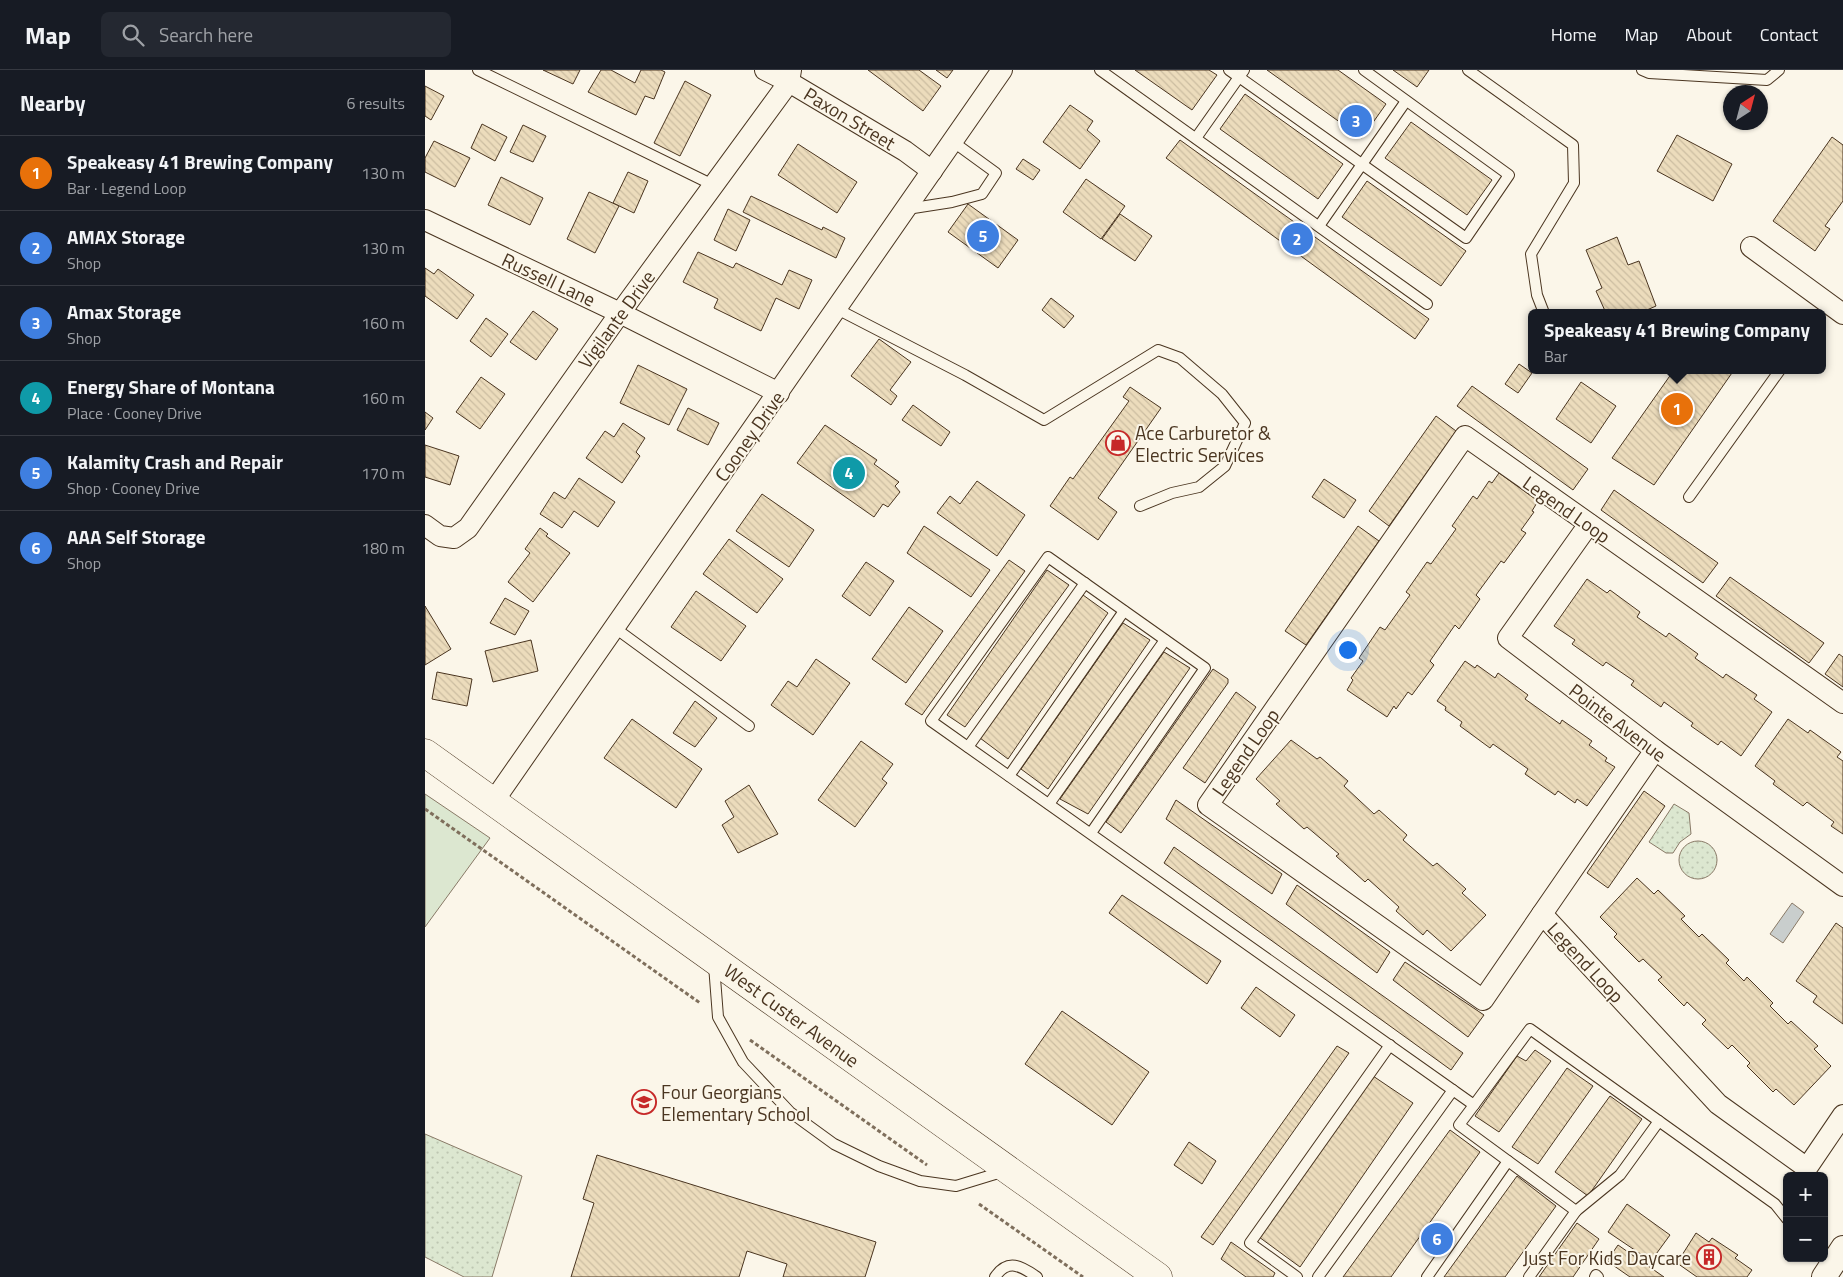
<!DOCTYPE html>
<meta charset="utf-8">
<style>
:root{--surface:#171b24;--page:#242831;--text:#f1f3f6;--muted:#9ea1a6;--line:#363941;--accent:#0b8043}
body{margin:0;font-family:"Titillium Web",sans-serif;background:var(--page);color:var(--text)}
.controls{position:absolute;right:15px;bottom:15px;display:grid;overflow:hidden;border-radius:8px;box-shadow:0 1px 4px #0004}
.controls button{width:45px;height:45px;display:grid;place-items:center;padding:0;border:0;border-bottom:1px solid var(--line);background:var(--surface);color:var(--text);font:25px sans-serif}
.compass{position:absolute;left:1298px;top:15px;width:45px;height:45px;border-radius:50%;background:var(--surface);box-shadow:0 1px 4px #0004;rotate:36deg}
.you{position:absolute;left:922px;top:579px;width:18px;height:18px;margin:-12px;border:4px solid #fff;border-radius:50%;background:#1a73e8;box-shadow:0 0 0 8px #1a73e833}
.badge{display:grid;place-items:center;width:32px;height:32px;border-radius:50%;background:var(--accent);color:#fff;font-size:16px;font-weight:700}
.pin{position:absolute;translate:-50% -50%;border:2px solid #fff;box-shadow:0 1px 5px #0006}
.popup{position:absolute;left:1103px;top:239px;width:298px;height:65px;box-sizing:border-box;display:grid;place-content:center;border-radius:8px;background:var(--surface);filter:drop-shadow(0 1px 4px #0005);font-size:16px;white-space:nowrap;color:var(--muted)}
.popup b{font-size:19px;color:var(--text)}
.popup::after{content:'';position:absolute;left:50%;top:100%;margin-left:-10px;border:10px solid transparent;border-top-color:var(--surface)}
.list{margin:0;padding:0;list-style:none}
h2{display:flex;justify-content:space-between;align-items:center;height:65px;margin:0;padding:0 20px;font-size:21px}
h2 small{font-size:16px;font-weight:400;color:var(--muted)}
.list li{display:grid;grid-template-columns:32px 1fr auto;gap:15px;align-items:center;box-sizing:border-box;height:75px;padding:0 20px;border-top:1px solid var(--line)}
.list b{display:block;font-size:19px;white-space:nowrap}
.list p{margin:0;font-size:16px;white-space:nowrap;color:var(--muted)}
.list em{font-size:16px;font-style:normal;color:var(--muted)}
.icon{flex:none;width:28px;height:28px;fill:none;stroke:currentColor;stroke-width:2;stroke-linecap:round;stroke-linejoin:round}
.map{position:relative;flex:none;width:1418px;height:1207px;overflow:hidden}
header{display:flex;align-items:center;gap:30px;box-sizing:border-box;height:70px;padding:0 25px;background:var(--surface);border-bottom:1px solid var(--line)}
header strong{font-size:24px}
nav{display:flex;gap:28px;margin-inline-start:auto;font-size:18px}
.search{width:350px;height:45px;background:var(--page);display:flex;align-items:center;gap:12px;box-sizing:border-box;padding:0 18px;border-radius:8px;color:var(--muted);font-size:19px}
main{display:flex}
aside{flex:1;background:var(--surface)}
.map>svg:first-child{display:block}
.grass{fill:#dce7d0;stroke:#887966}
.park{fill:url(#park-dots);stroke:#887966}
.water{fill:#c9cecd;stroke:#887966}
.building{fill:url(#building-back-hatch);stroke:#4a3520}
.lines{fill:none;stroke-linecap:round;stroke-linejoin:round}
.service-casing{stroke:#4a3520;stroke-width:12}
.minor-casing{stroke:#4a3520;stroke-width:22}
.tertiary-casing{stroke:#4a3520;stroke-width:26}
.secondary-casing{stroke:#4a3520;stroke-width:29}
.path{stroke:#7f6f5c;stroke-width:3;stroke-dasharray:4 2.5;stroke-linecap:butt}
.service{stroke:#fbf6e9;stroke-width:10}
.minor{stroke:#fbf6e9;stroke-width:20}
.tertiary{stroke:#fbf6e9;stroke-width:24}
.secondary{stroke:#fbf6e9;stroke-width:28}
.labels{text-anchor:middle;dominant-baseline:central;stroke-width:4;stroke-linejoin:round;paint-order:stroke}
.street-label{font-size:19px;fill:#4a3520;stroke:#fbf6e9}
.poi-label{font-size:19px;fill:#4a3520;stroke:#fbf6e9;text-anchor:start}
</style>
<header>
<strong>Map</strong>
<div class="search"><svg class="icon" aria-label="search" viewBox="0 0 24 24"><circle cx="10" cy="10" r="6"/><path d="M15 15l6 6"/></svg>Search here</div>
<nav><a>Home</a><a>Map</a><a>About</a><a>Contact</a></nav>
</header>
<main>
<aside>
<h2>Nearby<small>6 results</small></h2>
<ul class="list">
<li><span class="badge" style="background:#e8710a">1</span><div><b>Speakeasy 41 Brewing Company</b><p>Bar · Legend Loop</p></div><em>130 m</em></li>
<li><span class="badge" style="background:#3f7fe0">2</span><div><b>AMAX Storage</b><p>Shop</p></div><em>130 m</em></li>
<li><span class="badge" style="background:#3f7fe0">3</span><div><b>Amax Storage</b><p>Shop</p></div><em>160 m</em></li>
<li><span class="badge" style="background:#0f9aa8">4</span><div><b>Energy Share of Montana</b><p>Place · Cooney Drive</p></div><em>160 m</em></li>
<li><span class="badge" style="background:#3f7fe0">5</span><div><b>Kalamity Crash and Repair</b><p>Shop · Cooney Drive</p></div><em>170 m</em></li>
<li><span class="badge" style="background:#3f7fe0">6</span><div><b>AAA Self Storage</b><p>Shop</p></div><em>180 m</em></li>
</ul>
</aside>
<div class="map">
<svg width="1418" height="1207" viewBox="0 0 1418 1207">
<defs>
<pattern id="park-dots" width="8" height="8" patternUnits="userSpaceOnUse" patternTransform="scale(1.25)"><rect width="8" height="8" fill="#dce7d0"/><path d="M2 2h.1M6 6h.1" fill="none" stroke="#bec7b2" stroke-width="1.8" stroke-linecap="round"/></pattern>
<pattern id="building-back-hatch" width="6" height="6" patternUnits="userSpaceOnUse" patternTransform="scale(1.25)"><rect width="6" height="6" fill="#ecdcbc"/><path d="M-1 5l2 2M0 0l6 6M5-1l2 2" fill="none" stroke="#ccbda1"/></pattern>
</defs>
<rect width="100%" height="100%" fill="#fbf6e9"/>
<polygon class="grass" points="0,724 65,768 0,857"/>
<g class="park">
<polygon points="1249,734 1264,743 1266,764 1255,772 1248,783 1241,783 1224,772"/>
<circle cx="1273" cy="790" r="19"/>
<polygon points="0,1064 97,1106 67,1207 39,1207 0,1187"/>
</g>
<polygon class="water" points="1367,833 1379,842 1358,873 1345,864"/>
<g class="building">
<polygon points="118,0 155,0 148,14"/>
<polygon points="176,0 186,0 210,13 216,0 236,0 240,2 229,29 220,26 211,45 163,22"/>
<polygon points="443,0 494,0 516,16 498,41"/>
<polygon points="511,0 528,0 522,8"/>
<polygon points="710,0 784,0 792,5 767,40"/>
<polygon points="842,0 913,0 961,34 937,68"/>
<polygon points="968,0 1004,0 992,17"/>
<polygon points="260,11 286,25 255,86 229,73"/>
<polygon points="0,16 19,26 6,50 0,46"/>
<polygon points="820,24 918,94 893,129 795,59"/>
<polygon points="645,35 668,51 662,60 675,71 655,99 618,72"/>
<polygon points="986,52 1067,110 1042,145 960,88"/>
<polygon points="57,54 82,67 70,91 46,78"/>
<polygon points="98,55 121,66 108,92 85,82"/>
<polygon points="1252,65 1307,94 1288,131 1232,101"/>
<polygon points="1407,67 1418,75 1418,131 1400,156 1405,159 1390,181 1348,151"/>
<polygon points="755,70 1004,249 990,269 741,88"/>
<polygon points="9,71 45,88 30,117 0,102 0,88"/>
<polygon points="373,74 432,112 412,143 353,105"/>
<polygon points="598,89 615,100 608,110 591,99"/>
<polygon points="203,102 223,111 209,143 188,133"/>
<polygon points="76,107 118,128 105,155 63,135"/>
<polygon points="661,109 700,136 676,169 638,142"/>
<polygon points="942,111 1041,181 1016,216 917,147"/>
<polygon points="164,122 194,136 170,183 142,169"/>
<polygon points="326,126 397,160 398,157 420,168 411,188 318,142"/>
<polygon points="543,134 593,170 573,198 523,162"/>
<polygon points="303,139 325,150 311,181 289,170"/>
<polygon points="695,144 727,166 710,191 677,169"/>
<polygon points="1192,167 1203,195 1214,191 1231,236 1215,243 1181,243 1171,221 1177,218 1161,180"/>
<polygon points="273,182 308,198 311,193 357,215 364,200 387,210 374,239 351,228 336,261 289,238 293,229 258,212"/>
<polygon points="0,198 9,204 13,199 49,225 32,249 0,226"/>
<polygon points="626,228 649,246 639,258 617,240"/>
<polygon points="108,241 133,259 111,290 85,272"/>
<polygon points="61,248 83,264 66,287 45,271"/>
<polygon points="454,269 486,292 465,320 472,326 466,335 426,306"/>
<polygon points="1094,294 1107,303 1093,323 1080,314"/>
<polygon points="213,295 262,319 244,355 195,333"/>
<polygon points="1249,300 1309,300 1229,415 1187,388"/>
<polygon points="56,307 80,324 55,359 31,342"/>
<polygon points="1156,312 1191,336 1166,373 1131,349"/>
<polygon points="1047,316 1163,399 1148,420 1032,336"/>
<polygon points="705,317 736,338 673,428 692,442 673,470 625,436 645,407 648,409 704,331 698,327"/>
<polygon points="488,335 525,362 516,376 477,350"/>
<polygon points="263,338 294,353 283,375 252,360"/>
<polygon points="0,342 8,348 0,360"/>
<polygon points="1011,346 1031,361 964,456 944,441"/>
<polygon points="198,353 220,368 211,382 215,386 197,413 161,388 180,361 189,367"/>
<polygon points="400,355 452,390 449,394 474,412 470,416 475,422 463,437 458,434 449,447 372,393"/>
<polygon points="0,375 34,386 25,415 0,407"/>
<polygon points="1074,403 1113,431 1107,441 1109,442 1096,460 1101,463 1079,493 1076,491 1051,525 1055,529 1034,559 1030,555 1005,591 1009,595 987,625 983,622 971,639 969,636 962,647 922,620 928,610 926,608 938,591 934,588 955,557 960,560 985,525 981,522 1002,492 1006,494 1031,459 1027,456 1048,426 1052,429 1064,411 1067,413"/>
<polygon points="154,408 190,432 173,457 149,441 137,458 115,444 129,422 140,429"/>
<polygon points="899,409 931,430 919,448 887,427"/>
<polygon points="552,411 600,445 572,486 512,443 525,426 535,434"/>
<polygon points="1189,420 1293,493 1278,513 1176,440"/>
<polygon points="337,424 389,460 364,497 311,461"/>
<polygon points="499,456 565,500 546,527 482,483"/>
<polygon points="933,456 954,471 881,575 860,561"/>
<polygon points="115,458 123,464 121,466 145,483 108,532 83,512 105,483 100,479"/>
<polygon points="304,469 358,509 332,543 278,504"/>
<polygon points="584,490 600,501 497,645 480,634"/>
<polygon points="441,492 469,511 445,546 417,526"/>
<polygon points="622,500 644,515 540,657 522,645"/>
<polygon points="1305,507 1399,573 1384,593 1291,526"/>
<polygon points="1162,509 1182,523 1185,520 1215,542 1212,547 1241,567 1244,563 1273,584 1270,588 1298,608 1301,604 1332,625 1329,629 1347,642 1316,686 1296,671 1293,675 1266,656 1268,653 1239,632 1236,637 1206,615 1209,611 1181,592 1178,596 1147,574 1150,570 1129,556"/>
<polygon points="271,521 321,556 296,591 246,557"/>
<polygon points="658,525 683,543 583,689 555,668"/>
<polygon points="80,528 104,541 90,565 65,553"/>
<polygon points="0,536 26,579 0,595"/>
<polygon points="484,537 518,561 481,613 447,589"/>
<polygon points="698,553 725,570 623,719 596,699"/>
<polygon points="106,570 113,601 68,612 60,581"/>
<polygon points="739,582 765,598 663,744 635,729"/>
<polygon points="1414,584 1418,587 1418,617 1400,604"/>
<polygon points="391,589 425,613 388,665 346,635 363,611 372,617"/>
<polygon points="1040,591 1050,598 1052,595 1070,608 1073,603 1103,625 1100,629 1135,654 1137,650 1167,671 1164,675 1182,688 1180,691 1190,697 1162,736 1152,729 1150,733 1133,721 1130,725 1100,704 1103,699 1068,674 1065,678 1035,656 1037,652 1020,640 1021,637 1012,631"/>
<polygon points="788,599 803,609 803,613 696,763 681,752"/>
<polygon points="12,602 47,609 42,636 7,629"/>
<polygon points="811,622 831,637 780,713 758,698"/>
<polygon points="270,631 292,648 270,677 248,663"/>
<polygon points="207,649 277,699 251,738 179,688"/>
<polygon points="1363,649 1383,663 1385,660 1416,682 1412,687 1418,691 1418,764 1406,756 1409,752 1382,732 1378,736 1348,714 1350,711 1330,696"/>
<polygon points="866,670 892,689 895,687 923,711 919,716 949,744 954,740 982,765 978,770 1008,796 1012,793 1041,819 1037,823 1061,845 1026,881 1002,860 998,865 971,841 974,837 943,809 940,812 911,786 914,784 882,757 879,759 851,734 855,731 831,709"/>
<polygon points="436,671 468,694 457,709 462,713 430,757 393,730"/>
<polygon points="324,715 353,764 313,783 297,755 309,747 300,731"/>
<polygon points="1219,721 1240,736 1183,818 1162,803"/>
<polygon points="751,730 857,804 847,824 741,749"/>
<polygon points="749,777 1038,983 1026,1000 739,793"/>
<polygon points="1212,808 1229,824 1233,820 1260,846 1256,849 1274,867 1277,864 1304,890 1301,893 1319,911 1322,907 1348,933 1345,936 1363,954 1366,951 1393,976 1389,979 1406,996 1369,1035 1351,1019 1348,1022 1322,996 1325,993 1307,975 1303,979 1277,954 1281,950 1262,932 1259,936 1233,910 1237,907 1218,889 1214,892 1189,867 1192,864 1175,847"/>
<polygon points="872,815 965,882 952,903 861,834"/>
<polygon points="697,825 796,891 782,914 684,843"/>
<polygon points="1411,853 1418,858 1418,954 1388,932 1392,926 1371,911"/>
<polygon points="980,892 1059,945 1043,967 968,910"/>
<polygon points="831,917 870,945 855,967 816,938"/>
<polygon points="637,941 724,1002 687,1055 600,994"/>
<polygon points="912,976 924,983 788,1175 776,1167"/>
<polygon points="1110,980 1126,991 1074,1062 1050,1046 1092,986 1101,991"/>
<polygon points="1142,998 1168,1016 1113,1094 1087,1077"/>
<polygon points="948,1006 988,1033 875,1197 834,1167"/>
<polygon points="1185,1026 1217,1049 1163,1126 1130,1102"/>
<polygon points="1025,1060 1055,1082 966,1207 918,1207"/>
<polygon points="764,1072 791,1091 777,1114 749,1095"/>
<polygon points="172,1085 451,1172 440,1207 358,1207 362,1194 322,1181 314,1207 146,1207 169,1133 158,1129"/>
<polygon points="1092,1106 1131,1136 1080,1207 1019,1207"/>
<polygon points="1202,1134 1245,1165 1226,1191 1183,1162"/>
<polygon points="1152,1153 1174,1169 1148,1207 1114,1207"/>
<polygon points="1271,1163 1284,1172 1287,1168 1313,1185 1310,1188 1327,1200 1322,1207 1272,1207 1252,1193"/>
<polygon points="806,1172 850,1203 848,1207 821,1207 796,1189"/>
<polygon points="1193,1175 1239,1207 1205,1207 1182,1191"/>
</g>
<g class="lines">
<defs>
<g id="service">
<polyline points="53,0 288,115"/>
<polyline points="675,0 1002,234"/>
<polyline points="804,0 1041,168 1084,105 939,0"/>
<polyline points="1043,0 1148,75 1149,113 1106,184 1112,225 1119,243"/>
<polyline points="1217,0 1224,3 1342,10 1354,0"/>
<polyline points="771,68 819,0"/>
<polyline points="482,139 527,132 557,124 571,103 527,71"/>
<polyline points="894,156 981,31"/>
<polyline points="412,239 540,305 619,350 733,280 755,288 797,324 820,353 800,396 774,417 747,423 715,436"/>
<polyline points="1264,427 1355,300"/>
<polyline points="190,558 324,656"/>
<polyline points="543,677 660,513"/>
<polyline points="584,706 699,541"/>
<polyline points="624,734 740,570"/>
<polyline points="666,763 780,598 623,487 506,651 1049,1035 1105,959 1350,1134 1362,1149"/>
<polyline points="289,895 293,947 318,992 365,1042 409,1074 454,1096 495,1111 531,1116 580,1101"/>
<polyline points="1049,1035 1034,1055 1151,1141 1195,1105 1234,1051"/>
<path d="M570 1207C583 1188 596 1196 612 1207"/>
<polyline points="872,1207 825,1173 965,975"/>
<polyline points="893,1207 1028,1020"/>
<polyline points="1002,1207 1083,1091"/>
<polyline points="1104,1207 1151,1141"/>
<polyline points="1170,1207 1171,1205 1173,1207"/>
</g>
<g id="minor">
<polyline points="340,0 364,12 480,81 507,101"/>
<polyline points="0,150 195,243 354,323"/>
<polyline points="1326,177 1418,244"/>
<polyline points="1164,454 1083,568 1230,680 1418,816"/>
<polyline points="0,455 15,466 29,468 43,458 195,243 364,12 366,0"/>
<polyline points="1418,633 1040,366 783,735 1058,930 1117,844 1293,1034 1382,1098 1418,1045"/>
<polyline points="68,732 577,0"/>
<polyline points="1117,844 1230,680"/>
</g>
<polyline id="tertiary" points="1399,1207 1418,1178"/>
<polyline id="secondary" points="0,683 733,1207"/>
</defs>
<use href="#service" class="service-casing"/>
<use href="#minor" class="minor-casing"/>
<use href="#tertiary" class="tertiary-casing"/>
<use href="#secondary" class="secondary-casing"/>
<g class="path">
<polyline points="0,739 275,933"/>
<polyline points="325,970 502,1095"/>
<polyline points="554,1134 658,1207"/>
</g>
<use href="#service" class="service"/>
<use href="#minor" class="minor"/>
<use href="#tertiary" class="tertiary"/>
<use href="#secondary" class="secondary"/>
</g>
<defs>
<symbol id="shop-ring" viewBox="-11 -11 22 22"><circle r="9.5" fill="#fbf6e9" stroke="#c62828" stroke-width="1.5"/><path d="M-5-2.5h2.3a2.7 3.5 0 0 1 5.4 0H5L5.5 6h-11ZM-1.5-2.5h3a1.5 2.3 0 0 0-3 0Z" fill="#c62828"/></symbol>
<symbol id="school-ring" viewBox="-11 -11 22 22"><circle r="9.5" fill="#fbf6e9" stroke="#c62828" stroke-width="1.5"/><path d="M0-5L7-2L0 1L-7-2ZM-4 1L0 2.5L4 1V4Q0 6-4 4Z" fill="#c62828"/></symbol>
<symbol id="building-ring" viewBox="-11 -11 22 22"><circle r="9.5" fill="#fbf6e9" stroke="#c62828" stroke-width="1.5"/><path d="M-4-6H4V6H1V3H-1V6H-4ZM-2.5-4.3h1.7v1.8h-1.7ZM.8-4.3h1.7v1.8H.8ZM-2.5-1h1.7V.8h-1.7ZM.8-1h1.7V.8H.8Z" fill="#c62828"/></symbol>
</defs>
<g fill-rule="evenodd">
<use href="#shop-ring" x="679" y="359" width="28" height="28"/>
<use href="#school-ring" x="205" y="1018" width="28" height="28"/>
<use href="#building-ring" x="1270" y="1173" width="28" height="28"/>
</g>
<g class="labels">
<g class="street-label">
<text transform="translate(425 48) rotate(31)">Paxon Street</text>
<text transform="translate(124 209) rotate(25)">Russell Lane</text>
<text transform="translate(191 249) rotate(-54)">Vigilante Drive</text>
<text transform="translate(324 366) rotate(-55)">Cooney Drive</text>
<text transform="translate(1142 439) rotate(35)">Legend Loop</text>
<text transform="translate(1193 652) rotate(37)">Pointe Avenue</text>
<text transform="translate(820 682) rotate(-55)">Legend Loop</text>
<text transform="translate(1161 892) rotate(47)">Legend Loop</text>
<text transform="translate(367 945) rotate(36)">West Custer Avenue</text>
</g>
<g class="poi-label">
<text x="710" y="362">Ace Carburetor &amp;<tspan x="710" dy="22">Electric Services</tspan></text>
<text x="236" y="1021">Four Georgians<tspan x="236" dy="22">Elementary School</tspan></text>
<text x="1266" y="1187" text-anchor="end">Just For Kids Daycare</text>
</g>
</g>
</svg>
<div class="controls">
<button>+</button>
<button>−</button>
</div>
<svg class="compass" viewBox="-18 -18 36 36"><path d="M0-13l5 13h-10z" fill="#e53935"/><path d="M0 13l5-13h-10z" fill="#9ea1a6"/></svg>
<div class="you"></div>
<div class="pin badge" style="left:1252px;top:339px;background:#e8710a">1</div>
<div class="popup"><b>Speakeasy 41 Brewing Company</b>Bar</div>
<div class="pin badge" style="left:872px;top:169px;background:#3f7fe0">2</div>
<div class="pin badge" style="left:931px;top:51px;background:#3f7fe0">3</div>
<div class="pin badge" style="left:424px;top:403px;background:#0f9aa8">4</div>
<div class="pin badge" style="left:558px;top:166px;background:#3f7fe0">5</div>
<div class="pin badge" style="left:1012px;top:1169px;background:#3f7fe0">6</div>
</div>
</main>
